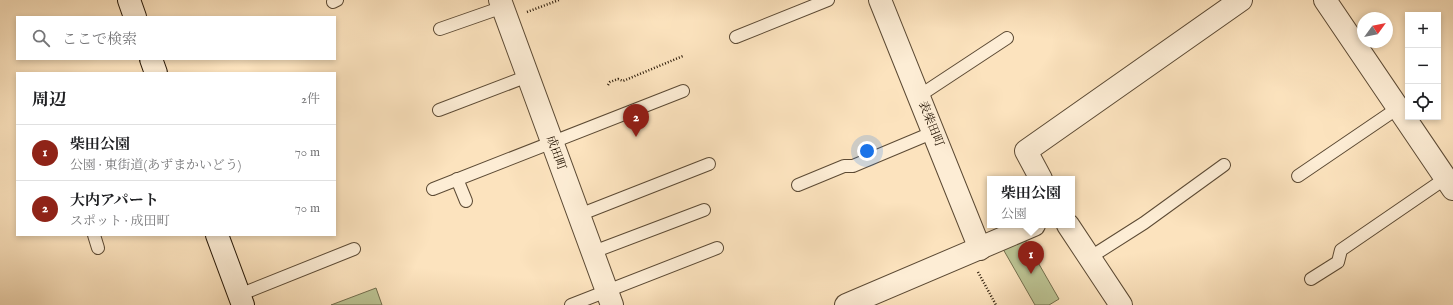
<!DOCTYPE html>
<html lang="ja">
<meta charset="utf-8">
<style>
:root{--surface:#fff;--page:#f2f2f2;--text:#202124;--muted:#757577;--line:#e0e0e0;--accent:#8f2418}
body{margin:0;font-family:"IM FELL English","Noto Serif JP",serif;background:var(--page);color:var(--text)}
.controls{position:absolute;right:12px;top:12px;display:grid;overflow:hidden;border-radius:0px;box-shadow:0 2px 6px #0003}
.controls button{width:36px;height:36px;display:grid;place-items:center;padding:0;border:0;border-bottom:1px solid var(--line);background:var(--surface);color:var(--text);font:20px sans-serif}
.compass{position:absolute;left:1357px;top:12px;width:36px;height:36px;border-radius:50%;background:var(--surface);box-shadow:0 2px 6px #0003;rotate:57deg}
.you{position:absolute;left:867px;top:151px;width:14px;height:14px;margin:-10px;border:3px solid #fff;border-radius:50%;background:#1a73e8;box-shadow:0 0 0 6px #1a73e833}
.badge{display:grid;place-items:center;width:26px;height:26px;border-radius:50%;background:var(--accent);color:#fff;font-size:13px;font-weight:700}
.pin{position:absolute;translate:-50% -33px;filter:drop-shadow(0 1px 2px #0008)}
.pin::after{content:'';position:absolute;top:21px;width:14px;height:12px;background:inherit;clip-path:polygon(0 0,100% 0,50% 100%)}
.popup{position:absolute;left:987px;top:176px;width:88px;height:52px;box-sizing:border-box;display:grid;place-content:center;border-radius:0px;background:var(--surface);filter:drop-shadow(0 1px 3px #0005);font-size:13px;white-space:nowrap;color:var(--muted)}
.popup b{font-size:15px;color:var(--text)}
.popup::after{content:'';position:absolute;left:50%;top:100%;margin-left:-8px;border:8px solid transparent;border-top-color:var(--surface)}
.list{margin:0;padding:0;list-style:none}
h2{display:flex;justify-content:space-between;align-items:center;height:52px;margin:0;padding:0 16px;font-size:17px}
h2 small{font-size:13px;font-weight:400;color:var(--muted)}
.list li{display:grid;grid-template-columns:26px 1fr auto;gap:12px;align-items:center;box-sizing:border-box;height:56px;padding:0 16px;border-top:1px solid var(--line)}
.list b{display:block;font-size:15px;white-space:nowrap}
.list p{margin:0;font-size:13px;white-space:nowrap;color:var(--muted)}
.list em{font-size:13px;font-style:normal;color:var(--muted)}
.icon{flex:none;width:22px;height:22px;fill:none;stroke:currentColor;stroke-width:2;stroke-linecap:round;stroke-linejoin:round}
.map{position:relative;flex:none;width:1453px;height:305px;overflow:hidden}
.search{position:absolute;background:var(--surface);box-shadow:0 2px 6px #0003;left:16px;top:16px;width:320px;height:44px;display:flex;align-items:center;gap:10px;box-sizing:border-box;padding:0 14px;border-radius:0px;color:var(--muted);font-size:15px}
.panel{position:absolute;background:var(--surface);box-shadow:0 2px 6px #0003;left:16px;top:72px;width:320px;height:164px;border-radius:0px}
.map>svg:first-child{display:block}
.green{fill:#bcc494;stroke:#726e4d}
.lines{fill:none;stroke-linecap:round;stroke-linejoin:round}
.service-casing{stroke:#5c4a34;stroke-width:14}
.minor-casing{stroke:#5c4a34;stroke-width:24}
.tertiary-casing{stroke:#5c4a34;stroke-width:24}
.secondary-casing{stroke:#271706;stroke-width:24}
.path{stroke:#271706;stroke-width:2.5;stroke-dasharray:1 2;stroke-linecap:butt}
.service{stroke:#fdedd5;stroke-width:12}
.minor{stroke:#fdedd5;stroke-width:22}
.tertiary{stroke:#fdedd5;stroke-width:22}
.secondary{stroke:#fdedd5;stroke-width:22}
.labels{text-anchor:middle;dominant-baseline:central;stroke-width:3;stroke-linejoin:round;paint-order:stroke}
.street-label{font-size:12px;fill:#271706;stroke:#fdedd5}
</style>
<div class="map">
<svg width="1453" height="305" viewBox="0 0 1453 305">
<rect width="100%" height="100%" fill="#fce3be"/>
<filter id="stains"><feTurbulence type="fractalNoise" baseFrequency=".005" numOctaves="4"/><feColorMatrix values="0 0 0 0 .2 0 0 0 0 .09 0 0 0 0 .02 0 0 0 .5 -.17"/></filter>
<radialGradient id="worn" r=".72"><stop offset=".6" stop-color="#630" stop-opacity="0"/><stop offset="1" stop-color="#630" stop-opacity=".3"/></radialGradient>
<g class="green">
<polygon points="1024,238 1059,299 1049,305 1035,305 1003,249"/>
<polygon points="376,288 382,305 331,305"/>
</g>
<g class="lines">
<defs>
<g id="service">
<polyline points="333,2 337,0"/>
<polyline points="440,29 503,7"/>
<polyline points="736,37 828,0"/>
<polyline points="919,96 1007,38"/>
<polyline points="439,110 528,76"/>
<polyline points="1298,176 1398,108"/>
<polyline points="457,179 466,201"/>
<polyline points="798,185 844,166 853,166 934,132"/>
<polyline points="433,189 683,91"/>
<polyline points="579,215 709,164"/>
<polyline points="94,235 98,248"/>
<polyline points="593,252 704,210"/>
<polyline points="1089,258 1144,223 1224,165"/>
<polyline points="1311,279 1338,262 1341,250 1446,178"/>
<polyline points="239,295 354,249"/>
<polyline points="571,305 717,248"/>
</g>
<g id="minor">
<polyline points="500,0 612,305"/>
<polyline points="880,0 980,249"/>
<polyline points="1041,179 1026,151 1241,0"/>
<polyline points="1068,225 1121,305"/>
<polyline points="846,305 1034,225"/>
</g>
<polyline id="tertiary" points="1325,0 1453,189"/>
<g id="secondary">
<polyline points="129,0 135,17"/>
<polyline points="151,59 156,73"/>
<polyline points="217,235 243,305"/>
</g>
</defs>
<use href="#service" class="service-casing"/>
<use href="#minor" class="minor-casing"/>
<use href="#tertiary" class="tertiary-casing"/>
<use href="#secondary" class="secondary-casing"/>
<g class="path">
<polyline points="527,12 559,0"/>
<polyline points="608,85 610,82 618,79 623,81 683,56"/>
<polyline points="978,272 996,305"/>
</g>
<use href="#service" class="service"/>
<use href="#minor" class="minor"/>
<use href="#tertiary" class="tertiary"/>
<use href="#secondary" class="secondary"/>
</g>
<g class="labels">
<g class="street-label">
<text transform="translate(931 124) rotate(68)">表柴田町</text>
<text transform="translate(556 153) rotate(70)">成田町</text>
</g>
</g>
<rect width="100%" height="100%" filter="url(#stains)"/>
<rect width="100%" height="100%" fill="url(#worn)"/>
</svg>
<div class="controls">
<button>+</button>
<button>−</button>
<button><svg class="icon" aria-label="locate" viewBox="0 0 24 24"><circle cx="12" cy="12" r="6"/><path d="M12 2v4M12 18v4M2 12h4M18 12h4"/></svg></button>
</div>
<svg class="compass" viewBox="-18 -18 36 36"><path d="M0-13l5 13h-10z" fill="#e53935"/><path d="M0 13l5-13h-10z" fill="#757577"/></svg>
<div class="you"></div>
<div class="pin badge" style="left:1031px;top:274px">1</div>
<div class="popup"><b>柴田公園</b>公園</div>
<div class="pin badge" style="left:636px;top:137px">2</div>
<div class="search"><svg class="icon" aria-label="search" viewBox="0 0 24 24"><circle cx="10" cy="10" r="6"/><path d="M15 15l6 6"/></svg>ここで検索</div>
<section class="panel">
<h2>周辺<small>2件</small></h2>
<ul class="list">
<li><span class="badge">1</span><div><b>柴田公園</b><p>公園 · 東街道(あずまかいどう)</p></div><em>70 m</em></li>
<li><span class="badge">2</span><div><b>大内アパート</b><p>スポット · 成田町</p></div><em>70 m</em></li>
</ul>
</section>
</div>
